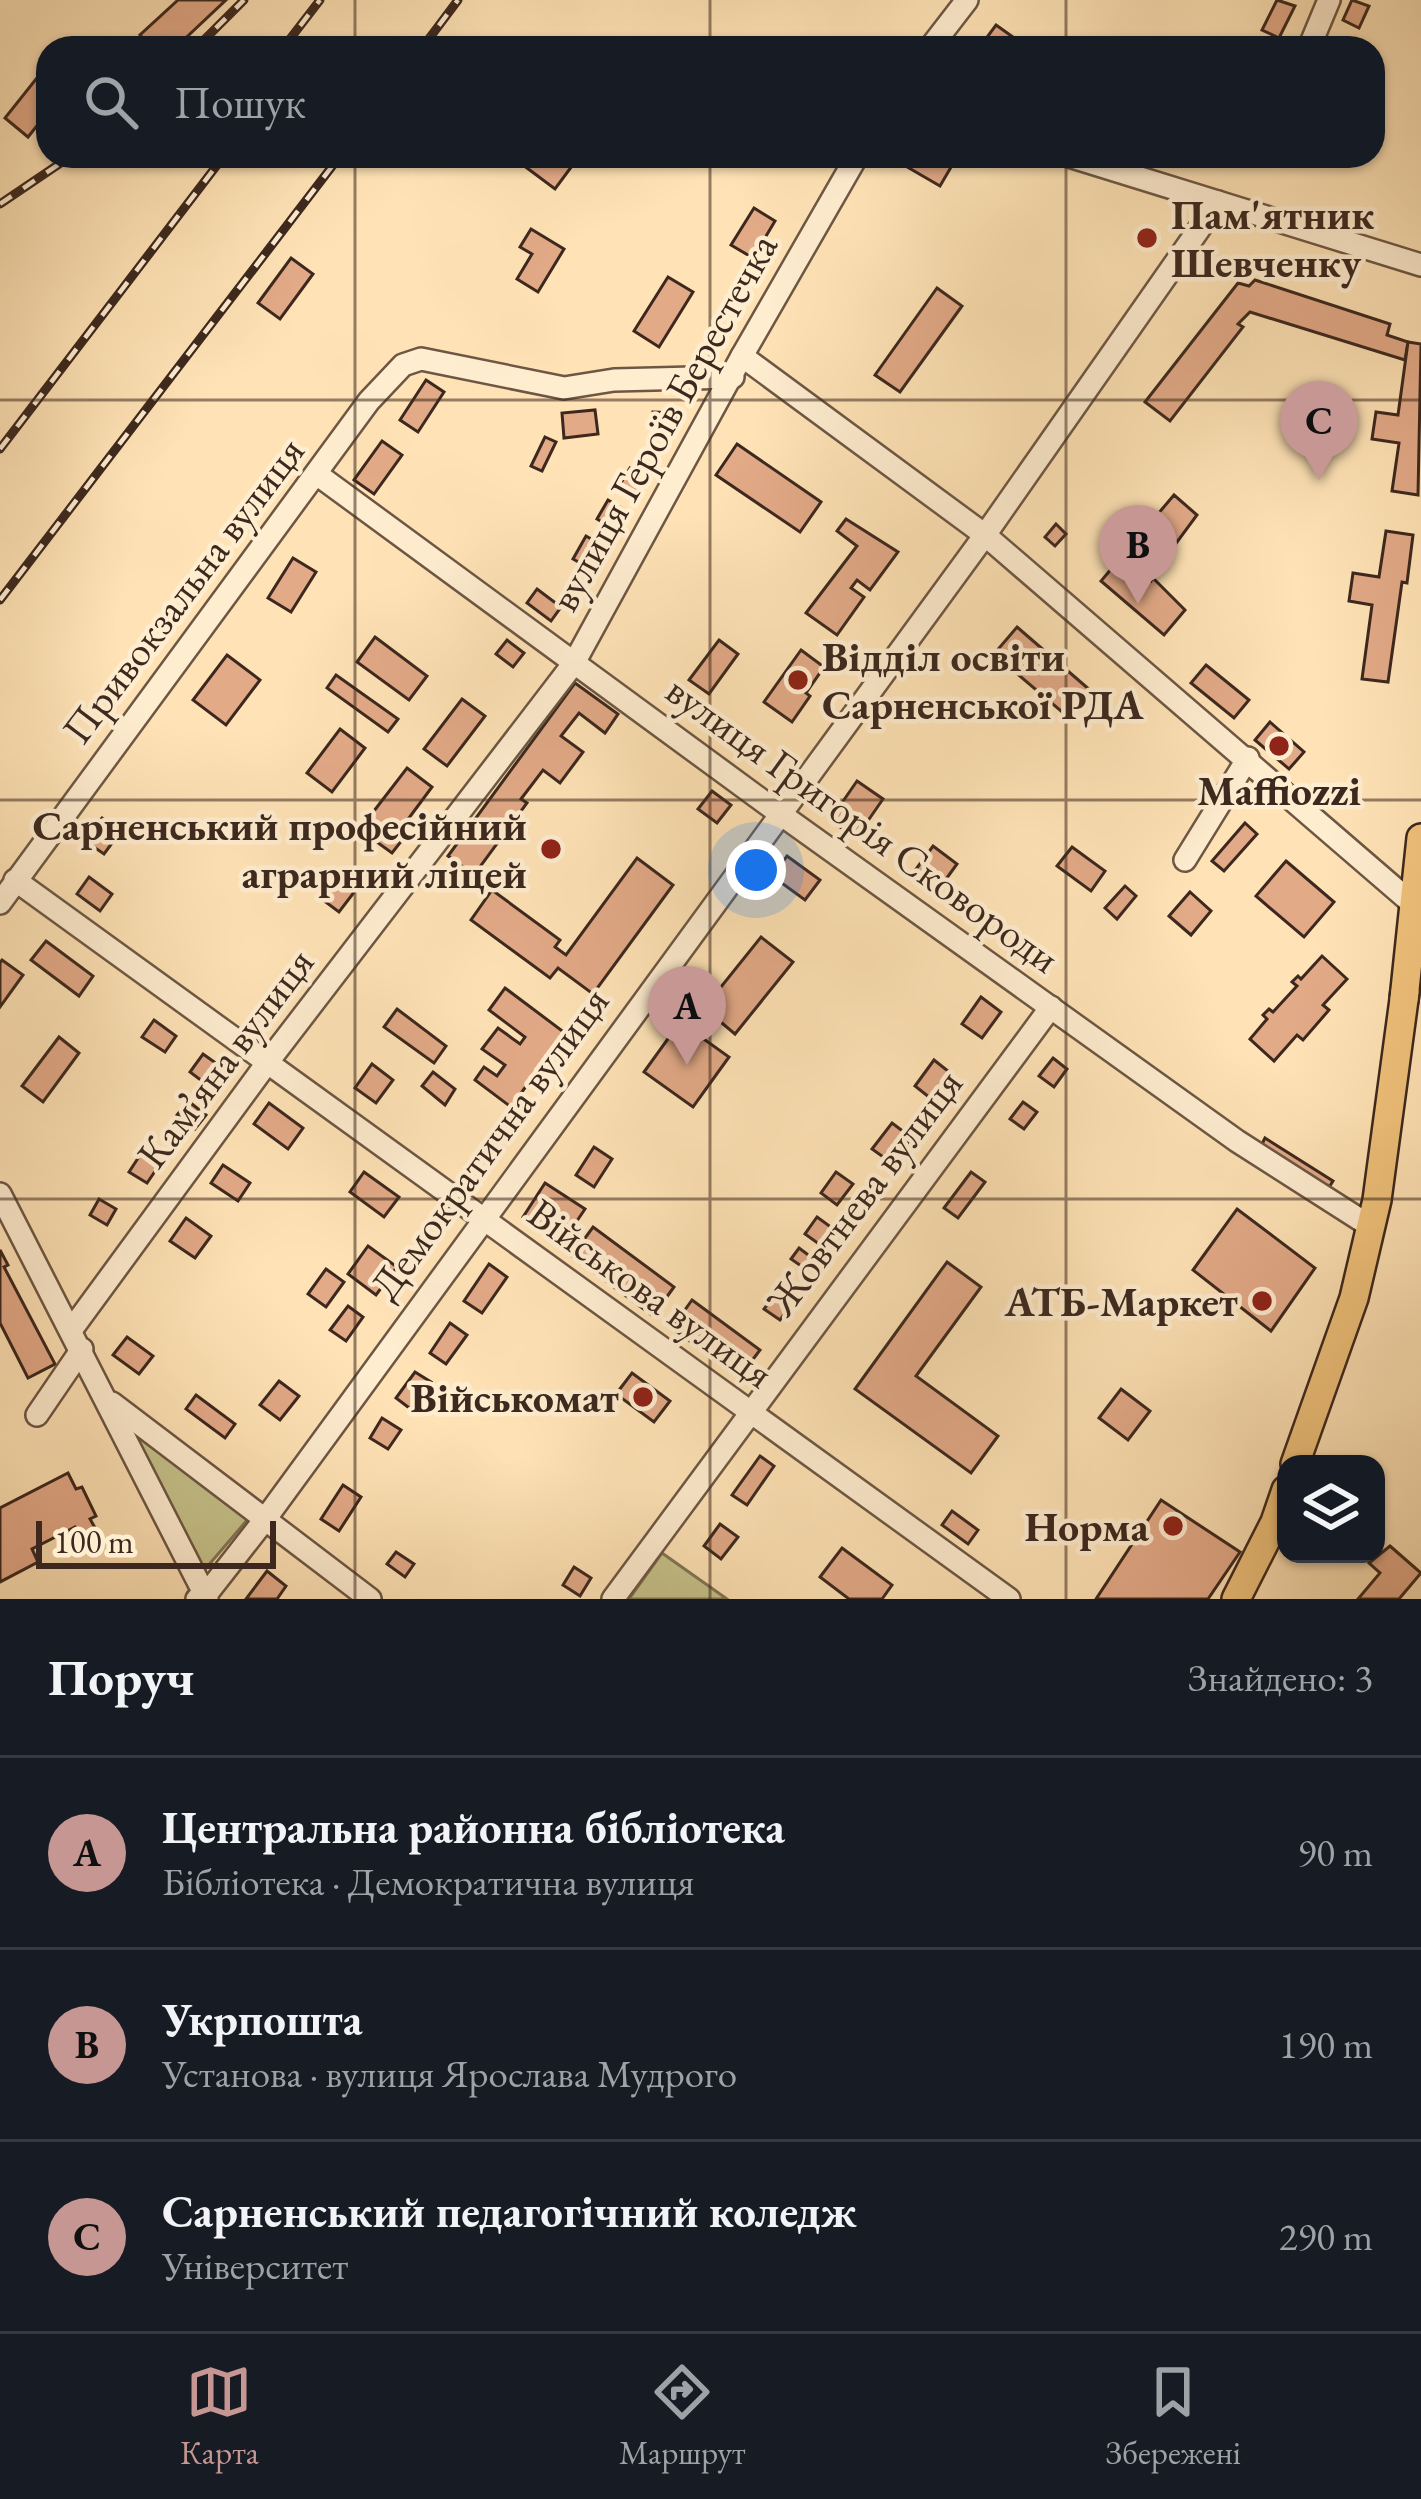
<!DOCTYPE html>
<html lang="uk">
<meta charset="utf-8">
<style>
:root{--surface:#171b24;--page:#20242c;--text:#f1f3f6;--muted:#9ea1a6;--line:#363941;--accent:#c59692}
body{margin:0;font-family:"EB Garamond",serif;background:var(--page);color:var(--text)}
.controls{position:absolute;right:36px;bottom:36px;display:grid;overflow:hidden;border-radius:24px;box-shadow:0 3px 9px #0004}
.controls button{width:108px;height:108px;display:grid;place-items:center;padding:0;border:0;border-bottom:3px solid var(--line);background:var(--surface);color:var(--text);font:60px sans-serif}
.scale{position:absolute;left:36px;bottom:30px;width:240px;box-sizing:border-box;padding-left:12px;border:6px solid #3c281e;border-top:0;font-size:33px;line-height:42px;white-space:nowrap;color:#3c281e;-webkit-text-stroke:9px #ffedd0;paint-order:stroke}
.you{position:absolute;left:756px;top:870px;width:42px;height:42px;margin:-30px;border:9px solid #fff;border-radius:50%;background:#1a73e8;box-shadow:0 0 0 18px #1a73e833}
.badge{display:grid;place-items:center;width:78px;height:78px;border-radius:50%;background:var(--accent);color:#111;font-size:39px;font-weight:700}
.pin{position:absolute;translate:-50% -99px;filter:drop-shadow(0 3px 6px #0008)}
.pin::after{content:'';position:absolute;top:63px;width:42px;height:36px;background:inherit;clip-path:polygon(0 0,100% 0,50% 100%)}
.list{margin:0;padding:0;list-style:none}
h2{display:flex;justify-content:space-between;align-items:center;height:156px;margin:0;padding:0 48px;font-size:51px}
h2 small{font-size:39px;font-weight:400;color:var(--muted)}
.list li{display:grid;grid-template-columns:78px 1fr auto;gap:36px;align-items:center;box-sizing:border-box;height:192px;padding:0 48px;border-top:3px solid var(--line)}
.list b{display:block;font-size:45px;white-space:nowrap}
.list p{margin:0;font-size:39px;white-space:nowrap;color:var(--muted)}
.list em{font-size:39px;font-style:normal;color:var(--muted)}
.icon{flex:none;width:66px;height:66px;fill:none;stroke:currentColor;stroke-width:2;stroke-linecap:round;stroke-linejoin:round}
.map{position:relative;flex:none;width:1421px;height:1599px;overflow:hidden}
.search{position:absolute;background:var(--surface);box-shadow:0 3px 9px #0004;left:36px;right:36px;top:36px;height:132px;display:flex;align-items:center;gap:30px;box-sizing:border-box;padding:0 42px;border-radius:36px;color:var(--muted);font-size:45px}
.sheet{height:732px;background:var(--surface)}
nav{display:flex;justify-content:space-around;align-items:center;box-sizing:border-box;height:168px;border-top:3px solid var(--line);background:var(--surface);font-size:33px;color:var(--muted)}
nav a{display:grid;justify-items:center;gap:6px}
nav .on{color:var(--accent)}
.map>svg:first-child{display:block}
.green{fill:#c6c28a;stroke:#817554;stroke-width:3}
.building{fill:#e3aa88;stroke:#3c281e;stroke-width:3}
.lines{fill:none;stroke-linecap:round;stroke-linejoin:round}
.minor-casing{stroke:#6d5744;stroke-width:26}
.major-casing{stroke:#3c281e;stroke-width:32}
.minor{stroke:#ffedd0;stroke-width:21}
.major{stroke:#f0c27b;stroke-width:27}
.rail-casing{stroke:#3c281e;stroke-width:9}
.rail{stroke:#ffedd0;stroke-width:4.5;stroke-dasharray:14;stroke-linecap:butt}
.grid{fill:none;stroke:#3c281e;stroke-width:3;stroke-opacity:0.55}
.poi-dot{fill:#8f2418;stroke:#ffedd0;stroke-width:4.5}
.labels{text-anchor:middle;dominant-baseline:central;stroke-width:9;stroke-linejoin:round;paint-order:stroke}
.poi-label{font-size:42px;font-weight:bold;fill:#3c281e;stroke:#ffedd0;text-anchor:end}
.street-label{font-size:42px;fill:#3c281e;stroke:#ffedd0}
</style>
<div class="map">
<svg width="1421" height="1599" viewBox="0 0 1421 1599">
<rect width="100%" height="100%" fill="#ffe3b6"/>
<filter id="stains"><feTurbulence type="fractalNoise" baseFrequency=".00167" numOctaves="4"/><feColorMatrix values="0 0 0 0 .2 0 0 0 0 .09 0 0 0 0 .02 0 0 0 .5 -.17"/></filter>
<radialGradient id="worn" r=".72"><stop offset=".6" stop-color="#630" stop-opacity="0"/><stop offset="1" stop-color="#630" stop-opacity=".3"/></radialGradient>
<g class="green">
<polygon points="124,1419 248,1519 201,1574"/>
<polygon points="662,1553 727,1599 629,1599"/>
</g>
<g class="building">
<polygon points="178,0 226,0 175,48 151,48 140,35"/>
<polygon points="1277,0 1295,6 1279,38 1262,30"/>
<polygon points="1352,0 1369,6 1359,28 1343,20"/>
<polygon points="996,25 1020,42 1015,48 979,48"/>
<polygon points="48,64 48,112 28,137 5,118"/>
<polygon points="511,156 559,156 572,166 555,189"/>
<polygon points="944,156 954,162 940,186 890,157"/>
<polygon points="754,208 775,221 753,258 731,245"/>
<polygon points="531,229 564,249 538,292 517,279 532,254 520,247"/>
<polygon points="291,258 313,274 280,319 258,303"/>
<polygon points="668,277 693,292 659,347 634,331"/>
<polygon points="1255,280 1390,324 1387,335 1408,342 1405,360 1250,312 1238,324 1243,327 1170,421 1145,402 1238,283 1249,286"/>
<polygon points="937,288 962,306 900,392 875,375"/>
<polygon points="1408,342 1421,344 1418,495 1392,491 1399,443 1372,439 1376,412 1398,415"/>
<polygon points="426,380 444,392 418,432 400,420"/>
<polygon points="595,410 598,434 564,438 562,413"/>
<polygon points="653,412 675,413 675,427 653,427"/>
<polygon points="545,437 556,442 542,471 531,466"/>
<polygon points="382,441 402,455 374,494 354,480"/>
<polygon points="737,444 821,502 800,532 716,475"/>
<polygon points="630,468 646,477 634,496 619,486"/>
<polygon points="1174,495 1197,515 1163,561 1160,558 1145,576 1151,581 1153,578 1185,610 1164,635 1101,581"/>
<polygon points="608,500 625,510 614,529 597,519"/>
<polygon points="846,519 898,552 870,590 857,580 851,588 864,597 837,635 806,613 857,546 837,531"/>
<polygon points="1056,524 1066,534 1055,546 1045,537"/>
<polygon points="1386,531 1413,535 1407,583 1402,582 1388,682 1362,679 1372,605 1349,601 1353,573 1379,577"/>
<polygon points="586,536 602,545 589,568 573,559"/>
<polygon points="293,558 316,572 291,612 268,598"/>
<polygon points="537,589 561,607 551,621 527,603"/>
<polygon points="1017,627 1091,691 1068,717 994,654"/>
<polygon points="375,637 427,676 409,700 357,662"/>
<polygon points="507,640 524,653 513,667 496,654"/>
<polygon points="719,640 738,654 709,694 689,680"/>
<polygon points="801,650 824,667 806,693 810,696 792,722 764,702"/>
<polygon points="227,655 260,680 226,725 193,700"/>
<polygon points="1206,665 1249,700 1234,718 1191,683"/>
<polygon points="336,675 398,719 388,732 327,688"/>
<polygon points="575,683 618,714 605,733 579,713 561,736 583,752 560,783 543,770 521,799 527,803 474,875 448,856"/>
<polygon points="462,699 485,716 447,766 424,749"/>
<polygon points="1270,722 1304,752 1289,769 1255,740"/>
<polygon points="340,729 365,748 332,792 307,773"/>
<polygon points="407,768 432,787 397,834 403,839 392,853 374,840 381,830 367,820"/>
<polygon points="857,781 883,799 856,838 830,820"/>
<polygon points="712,791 731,805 717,823 698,809"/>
<polygon points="102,818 121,831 104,854 85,841"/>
<polygon points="1245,823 1257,834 1224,871 1212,861"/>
<polygon points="933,846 957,864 936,893 911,876"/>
<polygon points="1072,847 1105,871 1091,891 1057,866"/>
<polygon points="787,856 820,880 805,900 772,876"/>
<polygon points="637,858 673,885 593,994 558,968 550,978 471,920 492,890 560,940 555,947 566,955"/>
<polygon points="1286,861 1334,902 1304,937 1256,896"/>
<polygon points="89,877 112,894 100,911 77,894"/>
<polygon points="339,879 355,891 339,912 323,900"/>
<polygon points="1125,886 1136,896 1117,919 1105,908"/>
<polygon points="1190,892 1211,911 1191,935 1169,916"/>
<polygon points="761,937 793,962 735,1034 704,1008"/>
<polygon points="46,941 93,976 79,996 31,960"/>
<polygon points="1322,956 1347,979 1323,1005 1329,1010 1303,1040 1297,1035 1274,1061 1250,1039 1267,1019 1263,1015 1269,1009 1273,1012 1297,986 1292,982 1298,976 1301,979"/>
<polygon points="2,960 23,975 0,1007 0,963"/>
<polygon points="505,988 565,1033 511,1107 475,1080 484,1067 497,1076 505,1065 482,1049 498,1028 520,1044 525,1037 489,1010"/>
<polygon points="981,997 1001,1012 982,1038 962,1024"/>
<polygon points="397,1009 446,1046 434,1063 384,1027"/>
<polygon points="154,1020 176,1036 165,1052 142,1037"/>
<polygon points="680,1022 729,1057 693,1107 644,1072"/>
<polygon points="59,1037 79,1053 43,1102 22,1086"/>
<polygon points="203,1054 227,1071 214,1090 190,1072"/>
<polygon points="1053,1058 1067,1069 1054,1087 1039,1076"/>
<polygon points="934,1060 953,1075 934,1101 915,1086"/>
<polygon points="372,1064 393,1080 376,1103 355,1088"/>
<polygon points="433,1072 455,1089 445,1105 422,1086"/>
<polygon points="188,1101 206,1115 195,1129 177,1115"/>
<polygon points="1023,1102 1037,1112 1024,1129 1010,1119"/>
<polygon points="269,1103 303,1128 288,1149 254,1124"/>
<polygon points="892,1123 912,1138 893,1164 872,1149"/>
<polygon points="1265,1138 1333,1181 1326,1192 1259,1150"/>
<polygon points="594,1147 612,1159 594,1187 576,1175"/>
<polygon points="144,1149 162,1161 147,1183 129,1172"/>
<polygon points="223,1165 250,1183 238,1201 211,1183"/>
<polygon points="364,1172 399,1197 384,1217 350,1192"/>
<polygon points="836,1172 853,1184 837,1205 821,1193"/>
<polygon points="971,1172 985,1182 958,1218 944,1208"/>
<polygon points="545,1183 585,1209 562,1243 523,1217"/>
<polygon points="99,1199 116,1209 107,1225 90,1215"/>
<polygon points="1237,1209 1315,1268 1271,1331 1193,1270"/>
<polygon points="817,1217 839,1233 826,1249 805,1234"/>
<polygon points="186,1218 211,1236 195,1258 170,1241"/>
<polygon points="593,1227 674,1287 653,1316 572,1256"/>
<polygon points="368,1246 397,1267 376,1295 348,1274"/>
<polygon points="799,1248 815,1260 807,1270 791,1259"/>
<polygon points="0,1250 8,1265 4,1267 55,1364 28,1378 0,1323"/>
<polygon points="947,1262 981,1287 916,1376 998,1436 971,1473 855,1389"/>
<polygon points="489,1264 507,1277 482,1313 464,1301"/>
<polygon points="326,1269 344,1282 326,1307 308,1294"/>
<polygon points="783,1283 799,1294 780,1320 764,1309"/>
<polygon points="692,1300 760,1350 739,1378 672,1328"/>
<polygon points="348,1306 363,1317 346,1341 330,1330"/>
<polygon points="450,1323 467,1335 446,1364 430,1353"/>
<polygon points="127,1337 153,1356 139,1374 113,1355"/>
<polygon points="415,1372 431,1382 412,1410 396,1398"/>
<polygon points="632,1373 670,1401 654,1422 616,1394"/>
<polygon points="279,1381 299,1396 280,1420 260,1405"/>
<polygon points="1121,1389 1150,1411 1128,1440 1099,1418"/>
<polygon points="196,1395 235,1424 225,1438 186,1409"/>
<polygon points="382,1418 401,1430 388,1449 370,1438"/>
<polygon points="760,1456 774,1466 747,1505 732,1495"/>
<polygon points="68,1473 76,1489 82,1487 96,1516 90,1519 98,1533 82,1541 75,1527 32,1549 38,1562 0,1582 0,1508"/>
<polygon points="343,1485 361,1497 339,1531 321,1519"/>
<polygon points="1161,1500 1240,1552 1208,1599 1096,1599"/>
<polygon points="952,1511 978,1530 968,1544 942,1525"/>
<polygon points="720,1524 738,1537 721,1559 704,1546"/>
<polygon points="1390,1546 1421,1573 1399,1599 1358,1599 1380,1573 1369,1563"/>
<polygon points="842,1548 892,1585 882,1599 849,1599 820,1577"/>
<polygon points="396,1552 414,1564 405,1577 387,1564"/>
<polygon points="574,1567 591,1578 580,1596 563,1585"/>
<polygon points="267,1571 286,1586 277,1599 246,1599"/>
</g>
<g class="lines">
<defs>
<g id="minor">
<polyline points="930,48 967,0"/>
<polyline points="1309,48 1329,0"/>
<polyline points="1069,156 1421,265"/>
<polyline points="742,356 985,535 1421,911"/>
<polyline points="318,475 779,813 1237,1141 1370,1226"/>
<polyline points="1185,860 1248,758"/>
<polyline points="15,880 1009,1599"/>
<polyline points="0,903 369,401 403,365 421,359 564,388 614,380 733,377"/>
<polyline points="0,1194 207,1599"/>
<polyline points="72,1329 267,1063 574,663 742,356 857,156"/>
<polyline points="112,1403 370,1599"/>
<polyline points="37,1415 82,1349"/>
<polyline points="197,1599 205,1596 266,1518 985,535 1218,202"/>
<polyline points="613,1599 1051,1007"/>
</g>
<g id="major">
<polyline points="1404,999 1421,838"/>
<polyline points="1295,1464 1354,1298 1377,1200 1405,992"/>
<polyline points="1236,1599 1275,1522 1286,1490"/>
</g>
</defs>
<use href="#minor" class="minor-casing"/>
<use href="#major" class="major-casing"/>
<use href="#minor" class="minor"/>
<use href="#major" class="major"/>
<defs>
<g id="rail">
<polyline points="196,48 244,0"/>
<polyline points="283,48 320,0"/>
<polyline points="422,48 458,0"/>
<polyline points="0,204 71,156"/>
<polyline points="0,449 224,156"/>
<polyline points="0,600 340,156"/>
</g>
</defs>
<use href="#rail" class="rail-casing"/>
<use href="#rail" class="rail"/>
</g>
<path class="grid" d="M355 0V48M710 0V48M1066 0V48M355 156V1599M710 156V1599M1066 156V1599M0 400H1421M0 800H1421M0 1199H1421"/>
<g class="poi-dot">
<circle cx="1147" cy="238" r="12"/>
<circle cx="798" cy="680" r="12"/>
<circle cx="1279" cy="746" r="12"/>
<circle cx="551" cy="849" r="12"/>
<circle cx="1262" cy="1301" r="12"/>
<circle cx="643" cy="1397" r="12"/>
<circle cx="1173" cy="1526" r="12"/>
</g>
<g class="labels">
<g class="poi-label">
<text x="1171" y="214" text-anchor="start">Пам'ятник<tspan x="1171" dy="48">Шевченку</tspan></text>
<text x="822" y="656" text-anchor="start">Відділ освіти<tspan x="822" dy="48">Сарненської РДА</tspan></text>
<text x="1279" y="790" text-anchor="middle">Maffiozzi</text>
<text x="527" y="825">Сарненський професійний<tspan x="527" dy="48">аграрний ліцей</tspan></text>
<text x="1238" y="1301">АТБ-Маркет</text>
<text x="619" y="1397">Військомат</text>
<text x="1149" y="1526">Норма</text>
</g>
<g class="street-label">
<text transform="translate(663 422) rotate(-61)">вулиця Героїв Берестечка</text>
<text transform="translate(183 590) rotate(-53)">Привокзальна вулиця</text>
<text transform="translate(863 824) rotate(36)">вулиця Григорія Сковороди</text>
<text transform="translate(225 1058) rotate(-53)">Камʼяна вулиця</text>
<text transform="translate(489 1143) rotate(-54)">Демократична вулиця</text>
<text transform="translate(864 1192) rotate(-53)">Жовтнева вулиця</text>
<text transform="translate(651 1293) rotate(36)">Військова вулиця</text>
</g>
</g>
<rect width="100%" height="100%" filter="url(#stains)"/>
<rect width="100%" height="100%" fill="url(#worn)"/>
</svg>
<div class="controls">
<button><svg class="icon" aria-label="layers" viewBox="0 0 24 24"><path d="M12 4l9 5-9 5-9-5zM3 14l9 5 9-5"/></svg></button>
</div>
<div class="scale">100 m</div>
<div class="you"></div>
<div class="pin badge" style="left:687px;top:1065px">A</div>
<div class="pin badge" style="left:1138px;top:604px">B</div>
<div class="pin badge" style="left:1319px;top:480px">C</div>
<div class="search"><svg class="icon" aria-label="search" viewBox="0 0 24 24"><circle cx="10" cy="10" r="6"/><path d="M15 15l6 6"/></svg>Пошук</div>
</div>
<section class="sheet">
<h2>Поруч<small>Знайдено: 3</small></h2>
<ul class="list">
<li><span class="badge">A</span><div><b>Центральна районна бібліотека</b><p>Бібліотека · Демократична вулиця</p></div><em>90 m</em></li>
<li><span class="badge">B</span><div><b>Укрпошта</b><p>Установа · вулиця Ярослава Мудрого</p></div><em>190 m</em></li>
<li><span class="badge">C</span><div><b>Сарненський педагогічний коледж</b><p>Університет</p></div><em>290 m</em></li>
</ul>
</section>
<nav>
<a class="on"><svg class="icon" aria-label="map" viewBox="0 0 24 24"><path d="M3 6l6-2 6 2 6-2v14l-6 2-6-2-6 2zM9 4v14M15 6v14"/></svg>Карта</a>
<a><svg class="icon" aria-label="directions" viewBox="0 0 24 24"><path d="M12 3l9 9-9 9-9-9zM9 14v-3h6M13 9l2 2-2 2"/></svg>Маршрут</a>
<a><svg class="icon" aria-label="saved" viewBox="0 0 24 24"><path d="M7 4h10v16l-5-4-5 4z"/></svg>Збережені</a>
</nav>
